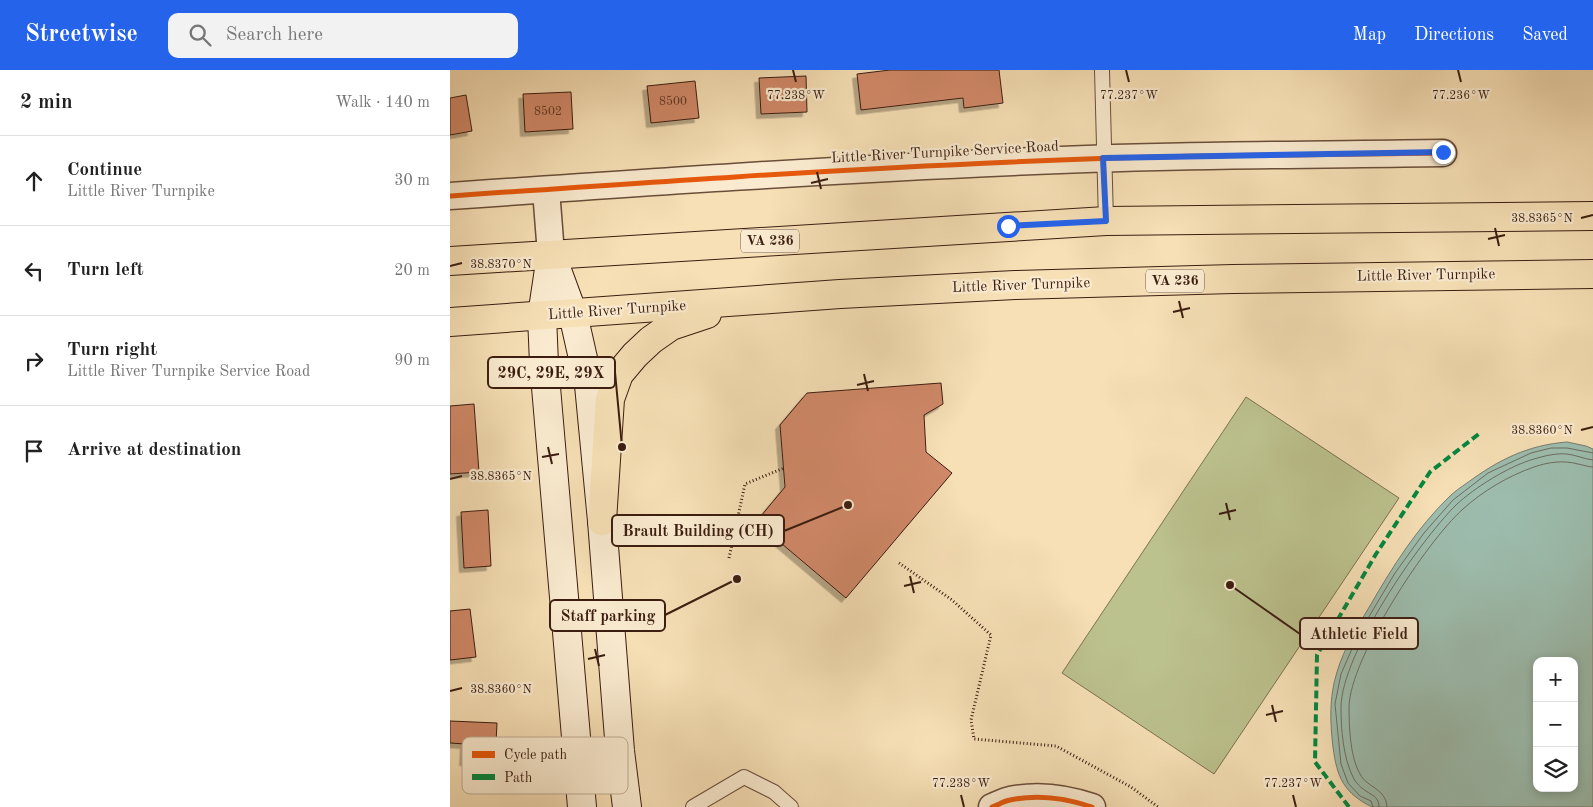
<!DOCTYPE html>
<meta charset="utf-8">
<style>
:root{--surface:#fff;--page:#f2f2f2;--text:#222;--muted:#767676;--line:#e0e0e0;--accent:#2563eb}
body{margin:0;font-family:"Old Standard TT",serif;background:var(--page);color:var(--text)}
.controls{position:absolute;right:15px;bottom:15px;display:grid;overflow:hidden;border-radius:10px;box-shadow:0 2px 8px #0003}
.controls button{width:45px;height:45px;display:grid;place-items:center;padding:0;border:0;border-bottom:1px solid var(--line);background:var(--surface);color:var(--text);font:25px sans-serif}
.stop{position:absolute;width:15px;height:15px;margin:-11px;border:4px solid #2563eb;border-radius:50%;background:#fff}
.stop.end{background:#2563eb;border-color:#fff;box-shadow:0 1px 5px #0008}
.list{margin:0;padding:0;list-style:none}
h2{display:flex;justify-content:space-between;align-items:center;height:65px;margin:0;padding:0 20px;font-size:21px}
h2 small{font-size:16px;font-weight:400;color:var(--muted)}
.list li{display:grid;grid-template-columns:32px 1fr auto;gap:15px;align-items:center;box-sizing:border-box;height:90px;padding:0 20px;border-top:1px solid var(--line)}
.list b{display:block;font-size:19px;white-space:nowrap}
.list p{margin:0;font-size:16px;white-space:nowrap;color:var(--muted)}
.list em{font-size:16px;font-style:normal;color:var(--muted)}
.icon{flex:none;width:28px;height:28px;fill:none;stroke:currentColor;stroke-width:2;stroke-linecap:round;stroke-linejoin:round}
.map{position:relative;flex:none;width:1143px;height:737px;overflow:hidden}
header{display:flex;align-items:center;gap:30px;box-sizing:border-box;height:70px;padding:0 25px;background:var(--accent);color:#fff}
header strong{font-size:24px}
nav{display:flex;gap:28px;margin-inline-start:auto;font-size:18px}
.search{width:350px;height:45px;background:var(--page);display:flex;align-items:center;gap:12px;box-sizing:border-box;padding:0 18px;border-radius:10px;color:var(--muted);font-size:19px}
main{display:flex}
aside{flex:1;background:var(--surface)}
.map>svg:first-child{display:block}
.green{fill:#bcc28e;stroke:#7c7050}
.water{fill:#9dbdae;stroke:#767d6f;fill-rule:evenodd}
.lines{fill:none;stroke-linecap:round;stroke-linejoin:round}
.shore{stroke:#6c6d60;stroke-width:1}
.building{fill:#d18969;stroke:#3b1d11;filter:url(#shadow)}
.lane-casing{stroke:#6a4e3a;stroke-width:16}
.street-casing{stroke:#6a4e3a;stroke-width:29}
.secondary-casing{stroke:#3b1d11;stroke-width:30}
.primary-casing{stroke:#3b1d11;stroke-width:30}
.path{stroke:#3b1d11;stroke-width:3;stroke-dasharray:1 2.5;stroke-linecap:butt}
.lane{stroke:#faebd0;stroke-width:14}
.street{stroke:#faebd0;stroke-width:26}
.secondary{stroke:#faebd0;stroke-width:28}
.primary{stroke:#f7e0b6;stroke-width:28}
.quiet{stroke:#00873e;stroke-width:4;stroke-dasharray:8 4;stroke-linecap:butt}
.cycleway-casing{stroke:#faebd0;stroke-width:8}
.cycleway{stroke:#e8590c;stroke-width:5}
.route{stroke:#2563eb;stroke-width:6}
.ticks{fill:none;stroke:#3b1d11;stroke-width:2}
.labels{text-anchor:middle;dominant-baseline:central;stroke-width:4.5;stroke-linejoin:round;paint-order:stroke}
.number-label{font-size:12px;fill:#603827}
.shield{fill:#faebd0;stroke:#745b4a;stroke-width:1}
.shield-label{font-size:14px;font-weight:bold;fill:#3b1d11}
.street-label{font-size:15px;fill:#3b1d11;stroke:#faebd0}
.key{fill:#faebd0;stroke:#c1ad97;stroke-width:1}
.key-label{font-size:14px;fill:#3b1d11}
.ticks-label{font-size:12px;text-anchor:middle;fill:#3b1d11;stroke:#faebd0;stroke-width:4.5;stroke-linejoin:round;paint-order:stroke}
.leader{fill:none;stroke:#3b1d11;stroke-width:2}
.callout-dot{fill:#3b1d11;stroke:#faebd0;stroke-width:2}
.callout{fill:#faebd0;stroke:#3b1d11;stroke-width:2}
.callout-label{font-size:16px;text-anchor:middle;font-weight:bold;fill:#3b1d11}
</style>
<header>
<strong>Streetwise</strong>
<div class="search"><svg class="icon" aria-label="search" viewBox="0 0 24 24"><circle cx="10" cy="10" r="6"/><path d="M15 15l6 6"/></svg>Search here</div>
<nav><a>Map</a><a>Directions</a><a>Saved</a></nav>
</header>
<main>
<aside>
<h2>2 min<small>Walk · 140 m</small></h2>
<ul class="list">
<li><svg class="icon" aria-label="ahead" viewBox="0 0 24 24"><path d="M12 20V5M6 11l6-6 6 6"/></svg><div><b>Continue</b><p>Little River Turnpike</p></div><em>30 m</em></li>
<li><svg class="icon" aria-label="left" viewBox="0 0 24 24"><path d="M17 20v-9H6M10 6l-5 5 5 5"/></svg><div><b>Turn left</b></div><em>20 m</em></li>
<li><svg class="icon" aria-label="right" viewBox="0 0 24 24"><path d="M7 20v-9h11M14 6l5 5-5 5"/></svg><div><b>Turn right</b><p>Little River Turnpike Service Road</p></div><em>90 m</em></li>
<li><svg class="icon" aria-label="arrive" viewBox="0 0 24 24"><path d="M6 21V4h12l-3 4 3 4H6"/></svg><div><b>Arrive at destination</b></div></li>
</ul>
</aside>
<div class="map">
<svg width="1143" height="737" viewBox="0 0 1143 737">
<defs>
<filter id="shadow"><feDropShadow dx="-4.5" dy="4.5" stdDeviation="0" flood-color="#0004"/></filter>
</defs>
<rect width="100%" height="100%" fill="#f7e0b6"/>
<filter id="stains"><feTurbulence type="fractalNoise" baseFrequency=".004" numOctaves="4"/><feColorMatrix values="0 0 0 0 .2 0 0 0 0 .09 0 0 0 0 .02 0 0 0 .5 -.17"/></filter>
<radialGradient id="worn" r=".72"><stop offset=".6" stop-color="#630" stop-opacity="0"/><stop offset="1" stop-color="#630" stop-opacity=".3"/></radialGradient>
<polygon class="green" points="796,327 949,428 764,704 612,603"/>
<path class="water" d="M1117 372 1136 376 1143 379V737H922C894 723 887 708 883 677 880 652 879 627 887 602 894 578 908 556 921 534 943 496 967 458 999 427 1004 422 1011 417 1017 413 1048 390 1078 375 1117 372ZM1087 591H1124V718H1087Z"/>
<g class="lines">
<g class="shore">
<polyline points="923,737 921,731 910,726 898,713 891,694 885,634 891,604 908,565 945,503 974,463 1003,430 1038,403 1081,383 1101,378 1117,378 1143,383"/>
<path d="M929 737C929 727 923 726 916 721 911 718 905 712 903 707 893 687 891 659 891 637 892 583 968 473 1006 435 1024 418 1059 396 1084 389 1094 386 1106 383 1117 384 1126 385 1134 389 1143 390"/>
<path d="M937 737C936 718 917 718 910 704 900 687 899 656 899 637 900 588 976 472 1013 439 1033 421 1058 406 1084 397 1098 392 1114 390 1128 394 1134 395 1138 397 1143 397"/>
</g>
</g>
<g class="building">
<polygon points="440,0 549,0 553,33 514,38 513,28 411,40 407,4"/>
<polygon points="356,6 357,42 311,44 309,8"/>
<polygon points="245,11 249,48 201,53 197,16"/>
<polygon points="121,22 123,59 75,62 73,24"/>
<polygon points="16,25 22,61 0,65 0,28"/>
<polygon points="491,313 493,334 474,345 476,382 502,403 396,528 306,452 335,417 330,355 357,323"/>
<polygon points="24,334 29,402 0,404 0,336"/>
<polygon points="38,440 41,496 14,498 11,442"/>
<polygon points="20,539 26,587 0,590 0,541"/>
<polygon points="0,651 47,653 45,693 14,691 15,674 0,673"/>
</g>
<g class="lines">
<defs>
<g id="lane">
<polyline points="652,0 656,151"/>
<polyline points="243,737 294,707 324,722 341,737"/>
</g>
<g id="street">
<polyline points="96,120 101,184"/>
<path d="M0 126C188 113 375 100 563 92 706 85 850 85 993 83"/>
<path d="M542 737C548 735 554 731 560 730 588 724 616 728 642 737"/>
</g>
<g id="secondary">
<polyline points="101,184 123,244 139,315 152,451 170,681 177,737"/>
<polyline points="101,186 92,246 94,294 132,737"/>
</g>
<g id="primary">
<polyline points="0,191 656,151 1143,146"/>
<polyline points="0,252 390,224 565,215 783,209 1143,204"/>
<polyline points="152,451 160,329 169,304 185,285 201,270 221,256 257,244"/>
</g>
</defs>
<use href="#lane" class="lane-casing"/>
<use href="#street" class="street-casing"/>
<use href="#secondary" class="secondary-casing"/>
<use href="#primary" class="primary-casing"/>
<g class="path">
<polyline points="279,488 295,414 334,398"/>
<polyline points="449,493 502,530 541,565 521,650 524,669 606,676 681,717 708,737"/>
</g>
<use href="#lane" class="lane"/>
<use href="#street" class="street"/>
<use href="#secondary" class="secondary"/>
<use href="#primary" class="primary"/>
<polyline class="quiet" points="899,737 865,692 867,585 926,484 980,402 1030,363"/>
<defs>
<g id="cycleway">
<path d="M0 126C188 113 375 100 563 92 706 85 850 85 993 83"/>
<path d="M542 737C548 735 554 731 560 730 588 724 616 728 642 737"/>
</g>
</defs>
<use href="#cycleway" class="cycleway-casing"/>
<use href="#cycleway" class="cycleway"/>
</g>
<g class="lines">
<polyline class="route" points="558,156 656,151 653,88 993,82"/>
</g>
<path class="ticks" d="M343 0 346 12M676 0 679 12M1008 0 1011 12M367 102 371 119M361 113 378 109M1131 148 1143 145M1045 158 1049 176M1038 169 1055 165M0 196 12 193M729 231 733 248M723 242 740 238M414 304 418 321M407 315 424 311M1131 360 1143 357M98 377 102 394M92 387 109 384M0 409 12 406M776 433 780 450M769 444 786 440M460 506 464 523M454 516 471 512M145 579 149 596M138 589 155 585M0 621 12 618M822 635 826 652M816 645 833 641M511 725 514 737M843 725 846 737"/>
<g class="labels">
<g class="number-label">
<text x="223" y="32">8500</text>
<text x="98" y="42">8502</text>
</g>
<g class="shield">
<rect x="291" y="159.5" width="58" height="23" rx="4"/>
<rect x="696" y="199.5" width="58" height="23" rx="4"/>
</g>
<g class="shield-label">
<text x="320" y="171">VA 236</text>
<text x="725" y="211">VA 236</text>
</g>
<g class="street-label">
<text transform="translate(495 83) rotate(-3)">Little River Turnpike Service Road</text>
<text transform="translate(976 206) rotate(-1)">Little River Turnpike</text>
<text transform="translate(571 216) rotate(-2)">Little River Turnpike</text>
<text transform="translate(167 241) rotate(-4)">Little River Turnpike</text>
</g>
</g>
<rect x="12" y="667" width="166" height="57" rx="8" class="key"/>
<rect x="22" y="681" width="23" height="7" fill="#e8590c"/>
<rect x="22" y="704" width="23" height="6" fill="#00873e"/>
<g class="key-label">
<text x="54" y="689">Cycle path</text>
<text x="54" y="712">Path</text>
</g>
<g class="ticks-label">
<text x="346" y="29">77.238°W</text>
<text x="679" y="29">77.237°W</text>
<text x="1011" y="29">77.236°W</text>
<text x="1092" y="152">38.8365°N</text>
<text x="51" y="198">38.8370°N</text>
<text x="1092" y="364">38.8360°N</text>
<text x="51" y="410">38.8365°N</text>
<text x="51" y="623">38.8360°N</text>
<text x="511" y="717">77.238°W</text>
<text x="843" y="717">77.237°W</text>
</g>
<path class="leader" d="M172 377L165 302M398 435L334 461M287 509L215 545M780 515L850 564"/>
<g class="callout-dot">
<circle cx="172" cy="377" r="5"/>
<circle cx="398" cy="435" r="5"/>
<circle cx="287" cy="509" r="5"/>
<circle cx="780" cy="515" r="5"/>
</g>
<g class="callout">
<rect x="38" y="287" width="127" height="31" rx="5"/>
<rect x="162" y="445" width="172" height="31" rx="5"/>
<rect x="100" y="530" width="115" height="31" rx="5"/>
<rect x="850" y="548" width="118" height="31" rx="5"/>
</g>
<g class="callout-label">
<text x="101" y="308">29C, 29E, 29X</text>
<text x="248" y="466">Brault Building (CH)</text>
<text x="158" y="551">Staff parking</text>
<text x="909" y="569">Athletic Field</text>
</g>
<rect width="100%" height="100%" filter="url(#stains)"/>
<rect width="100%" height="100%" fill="url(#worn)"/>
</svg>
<div class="controls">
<button>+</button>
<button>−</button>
<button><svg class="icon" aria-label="layers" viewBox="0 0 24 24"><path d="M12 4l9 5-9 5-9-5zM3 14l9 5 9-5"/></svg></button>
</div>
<div class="stop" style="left:558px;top:156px"></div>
<div class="stop end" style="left:993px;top:82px"></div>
</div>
</main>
